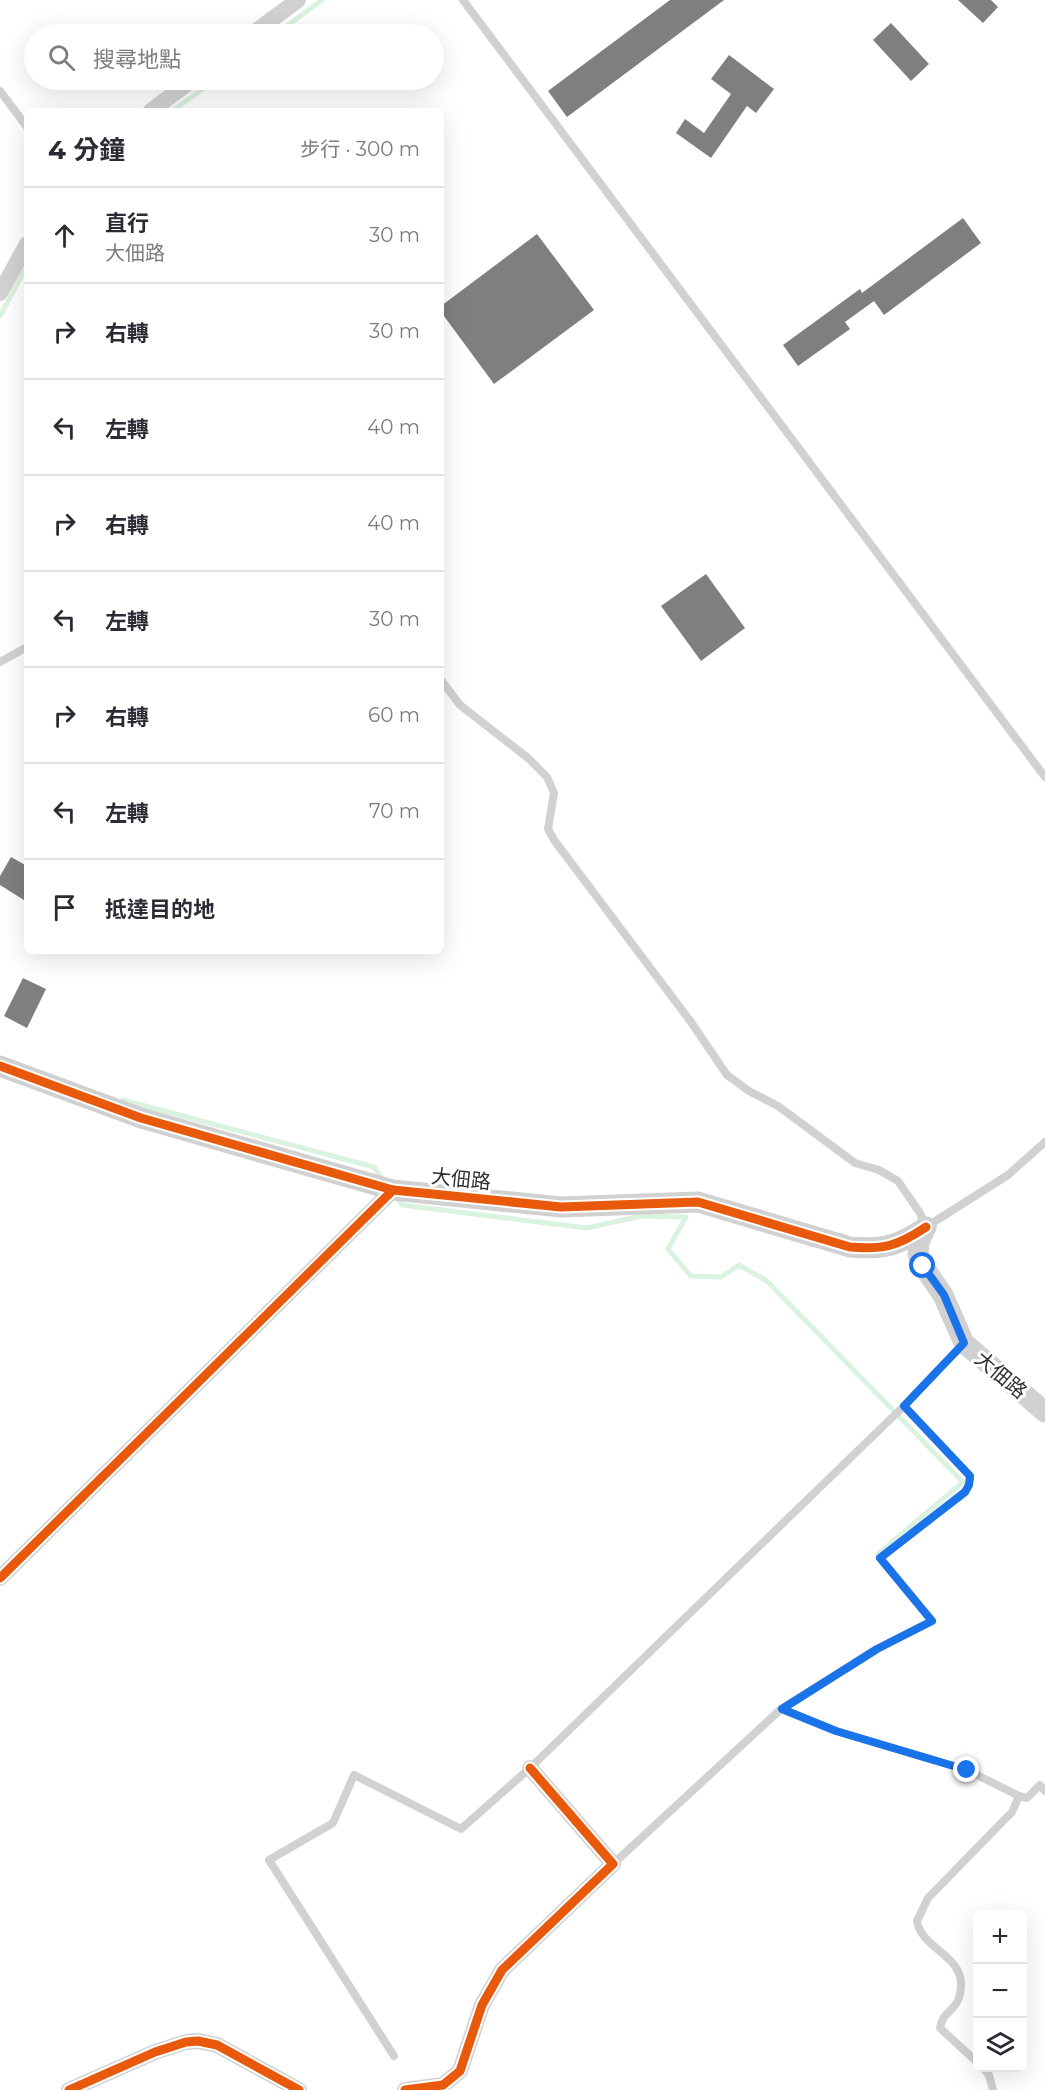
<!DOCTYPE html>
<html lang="zh-TW">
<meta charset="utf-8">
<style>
:root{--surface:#fff;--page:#f7f7f7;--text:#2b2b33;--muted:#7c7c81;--line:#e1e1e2}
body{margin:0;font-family:Montserrat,"Noto Sans TC",sans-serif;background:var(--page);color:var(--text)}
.controls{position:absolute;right:18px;bottom:18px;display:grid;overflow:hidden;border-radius:9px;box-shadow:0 6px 24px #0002}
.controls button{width:54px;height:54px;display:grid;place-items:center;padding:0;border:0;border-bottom:2px solid var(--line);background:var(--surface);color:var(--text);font:30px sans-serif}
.stop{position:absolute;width:18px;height:18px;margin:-14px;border:4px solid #1a73e8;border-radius:50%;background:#fff}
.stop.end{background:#1a73e8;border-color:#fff;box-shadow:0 2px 6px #0008}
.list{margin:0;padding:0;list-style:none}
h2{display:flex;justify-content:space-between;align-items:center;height:78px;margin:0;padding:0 24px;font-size:26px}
h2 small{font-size:20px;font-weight:400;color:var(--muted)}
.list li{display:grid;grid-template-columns:39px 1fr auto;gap:18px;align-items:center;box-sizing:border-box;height:96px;padding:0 24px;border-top:2px solid var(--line)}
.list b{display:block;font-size:22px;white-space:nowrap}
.list p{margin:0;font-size:20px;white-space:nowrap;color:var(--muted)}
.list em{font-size:20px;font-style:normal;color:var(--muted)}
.icon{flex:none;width:33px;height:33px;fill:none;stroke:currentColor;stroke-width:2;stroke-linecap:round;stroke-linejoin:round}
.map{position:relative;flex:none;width:1045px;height:2090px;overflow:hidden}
.search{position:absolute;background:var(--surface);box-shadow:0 6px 24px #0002;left:24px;top:24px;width:420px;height:66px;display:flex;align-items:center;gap:15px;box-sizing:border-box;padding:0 21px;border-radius:33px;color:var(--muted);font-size:22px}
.panel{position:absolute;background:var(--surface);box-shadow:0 6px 24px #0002;left:24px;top:108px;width:420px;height:846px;border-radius:9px}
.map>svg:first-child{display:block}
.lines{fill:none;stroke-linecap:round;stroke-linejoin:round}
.stream{stroke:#daf2e0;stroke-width:5}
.building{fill:#7f7f7f}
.service{stroke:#d1d1d1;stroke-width:8}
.minor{stroke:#d1d1d1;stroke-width:16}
.tertiary{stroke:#d1d1d1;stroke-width:21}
.cycleway-casing{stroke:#fff;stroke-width:13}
.cycleway{stroke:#e8590c;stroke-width:9}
.route{stroke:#1a73e8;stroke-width:8}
.labels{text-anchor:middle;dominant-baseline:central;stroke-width:6;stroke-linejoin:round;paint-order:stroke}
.street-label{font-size:20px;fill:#2f2f2f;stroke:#fff}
</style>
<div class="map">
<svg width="1045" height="2090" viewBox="0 0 1045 2090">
<rect width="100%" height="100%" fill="#fff"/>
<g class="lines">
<g class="stream">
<polyline points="276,34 322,0"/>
<polyline points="172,111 215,80"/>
<polyline points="0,316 27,266"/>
<polyline points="123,1100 374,1167 383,1180"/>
<polyline points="396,1197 402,1205 587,1228 641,1216 686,1217 668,1249 691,1276 721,1277 739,1265 767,1281 963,1482 878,1554"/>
</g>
</g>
<g class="building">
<polygon points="670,0 724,0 567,117 548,91"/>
<polygon points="958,0 991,0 998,7 983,23"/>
<polygon points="891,23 929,64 911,81 873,40"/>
<polygon points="729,55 774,89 756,113 747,106 711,158 676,133 685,119 704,133 731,94 711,79"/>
<polygon points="963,218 981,243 884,315 874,301 845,322 850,329 798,366 783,345 860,289 862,293"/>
<polygon points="537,234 594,310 494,384 441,312 441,306"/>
<polygon points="706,574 745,628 701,661 661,606"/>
<polygon points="11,857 27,866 27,902 0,885 0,876"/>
<polygon points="23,978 46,989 27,1028 4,1016"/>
</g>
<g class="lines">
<g class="service">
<polyline points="463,0 1045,777"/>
<polyline points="0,91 27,127"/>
<polyline points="0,662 27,647"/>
<polyline points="441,680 460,705 528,758 547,777 554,793 548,829 554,840 691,1022 727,1075 749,1091 778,1106 855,1163 879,1170 898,1181 920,1213 926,1227 1008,1175 1045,1142"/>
<polyline points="781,1709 836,1731 967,1770 1019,1796 1027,1798 1040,1785 1045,1791"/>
<polyline points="613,1864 781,1709 877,1649 932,1621 880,1558 965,1492 969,1485 970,1476 904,1406"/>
<polyline points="394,2056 269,1860 333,1823 354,1775 461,1829 530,1768 904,1406 963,1344"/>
<path d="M978 2063 940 2028C943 2008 961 2012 961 1984 961 1955 921 1948 917 1921L928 1898 1012 1812 1019 1796"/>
<polyline points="983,2068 989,2075 993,2090"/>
</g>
<g class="minor">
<polyline points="252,34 298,0"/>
<polyline points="151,111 192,80"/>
<polyline points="0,293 27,244"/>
<polyline points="0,1578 393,1190"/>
<polyline points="69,2090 155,2052 186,2042 198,2041 217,2045 299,2090"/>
<polyline points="405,2090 443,2085 460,2071 482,2005 502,1970 613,1864 530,1768"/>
</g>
<g class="tertiary">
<path d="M0 1066 141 1118 393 1190 561 1207 698 1202 850 1247C883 1250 898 1246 926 1227"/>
<polyline points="926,1227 919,1242 918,1254 923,1266 943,1295 964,1343 1045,1412"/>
</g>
<defs>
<g id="cycleway">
<path d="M0 1066 141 1118 393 1190 561 1207 698 1202 850 1247C883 1250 898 1246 926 1227"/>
<polyline points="0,1578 393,1190"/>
<polyline points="69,2090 155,2052 186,2042 198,2041 217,2045 299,2090"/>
<polyline points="405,2090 443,2085 460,2071 482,2005 502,1970 613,1864 530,1768"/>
</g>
</defs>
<use href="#cycleway" class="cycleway-casing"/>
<use href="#cycleway" class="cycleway"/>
</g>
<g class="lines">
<polyline class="route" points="923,1266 944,1295 964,1343 904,1406 970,1476 969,1485 965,1492 880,1558 932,1621 877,1649 782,1709 836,1731 967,1770"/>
</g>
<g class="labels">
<g class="street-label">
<text transform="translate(461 1179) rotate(6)">大佃路</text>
<text transform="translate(1001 1375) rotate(40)">大佃路</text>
</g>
</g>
</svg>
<div class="controls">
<button>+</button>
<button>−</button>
<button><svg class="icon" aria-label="layers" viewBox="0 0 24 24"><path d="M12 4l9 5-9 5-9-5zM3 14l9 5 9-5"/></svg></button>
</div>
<div class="stop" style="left:923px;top:1266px"></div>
<div class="stop end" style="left:967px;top:1770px"></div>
<div class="search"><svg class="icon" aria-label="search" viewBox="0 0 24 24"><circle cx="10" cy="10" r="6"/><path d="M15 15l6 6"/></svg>搜尋地點</div>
<section class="panel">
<h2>4 分鐘<small>步行 · 300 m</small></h2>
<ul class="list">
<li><svg class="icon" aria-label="ahead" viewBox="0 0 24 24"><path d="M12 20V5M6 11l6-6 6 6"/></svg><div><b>直行</b><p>大佃路</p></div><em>30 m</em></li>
<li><svg class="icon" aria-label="right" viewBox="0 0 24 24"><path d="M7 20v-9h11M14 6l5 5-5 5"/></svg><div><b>右轉</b></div><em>30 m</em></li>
<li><svg class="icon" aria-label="left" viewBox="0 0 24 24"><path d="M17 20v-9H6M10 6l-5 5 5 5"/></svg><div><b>左轉</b></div><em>40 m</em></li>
<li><svg class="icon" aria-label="right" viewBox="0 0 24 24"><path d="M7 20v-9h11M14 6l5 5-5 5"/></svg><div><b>右轉</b></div><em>40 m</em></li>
<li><svg class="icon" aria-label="left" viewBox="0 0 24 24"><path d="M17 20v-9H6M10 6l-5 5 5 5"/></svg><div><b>左轉</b></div><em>30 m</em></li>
<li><svg class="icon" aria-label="right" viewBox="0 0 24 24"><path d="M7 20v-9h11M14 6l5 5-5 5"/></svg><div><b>右轉</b></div><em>60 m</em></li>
<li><svg class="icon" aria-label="left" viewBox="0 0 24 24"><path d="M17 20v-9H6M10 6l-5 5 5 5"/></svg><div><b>左轉</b></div><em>70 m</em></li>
<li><svg class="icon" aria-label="arrive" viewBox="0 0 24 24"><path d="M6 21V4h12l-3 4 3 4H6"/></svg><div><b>抵達目的地</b></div></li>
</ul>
</section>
</div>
